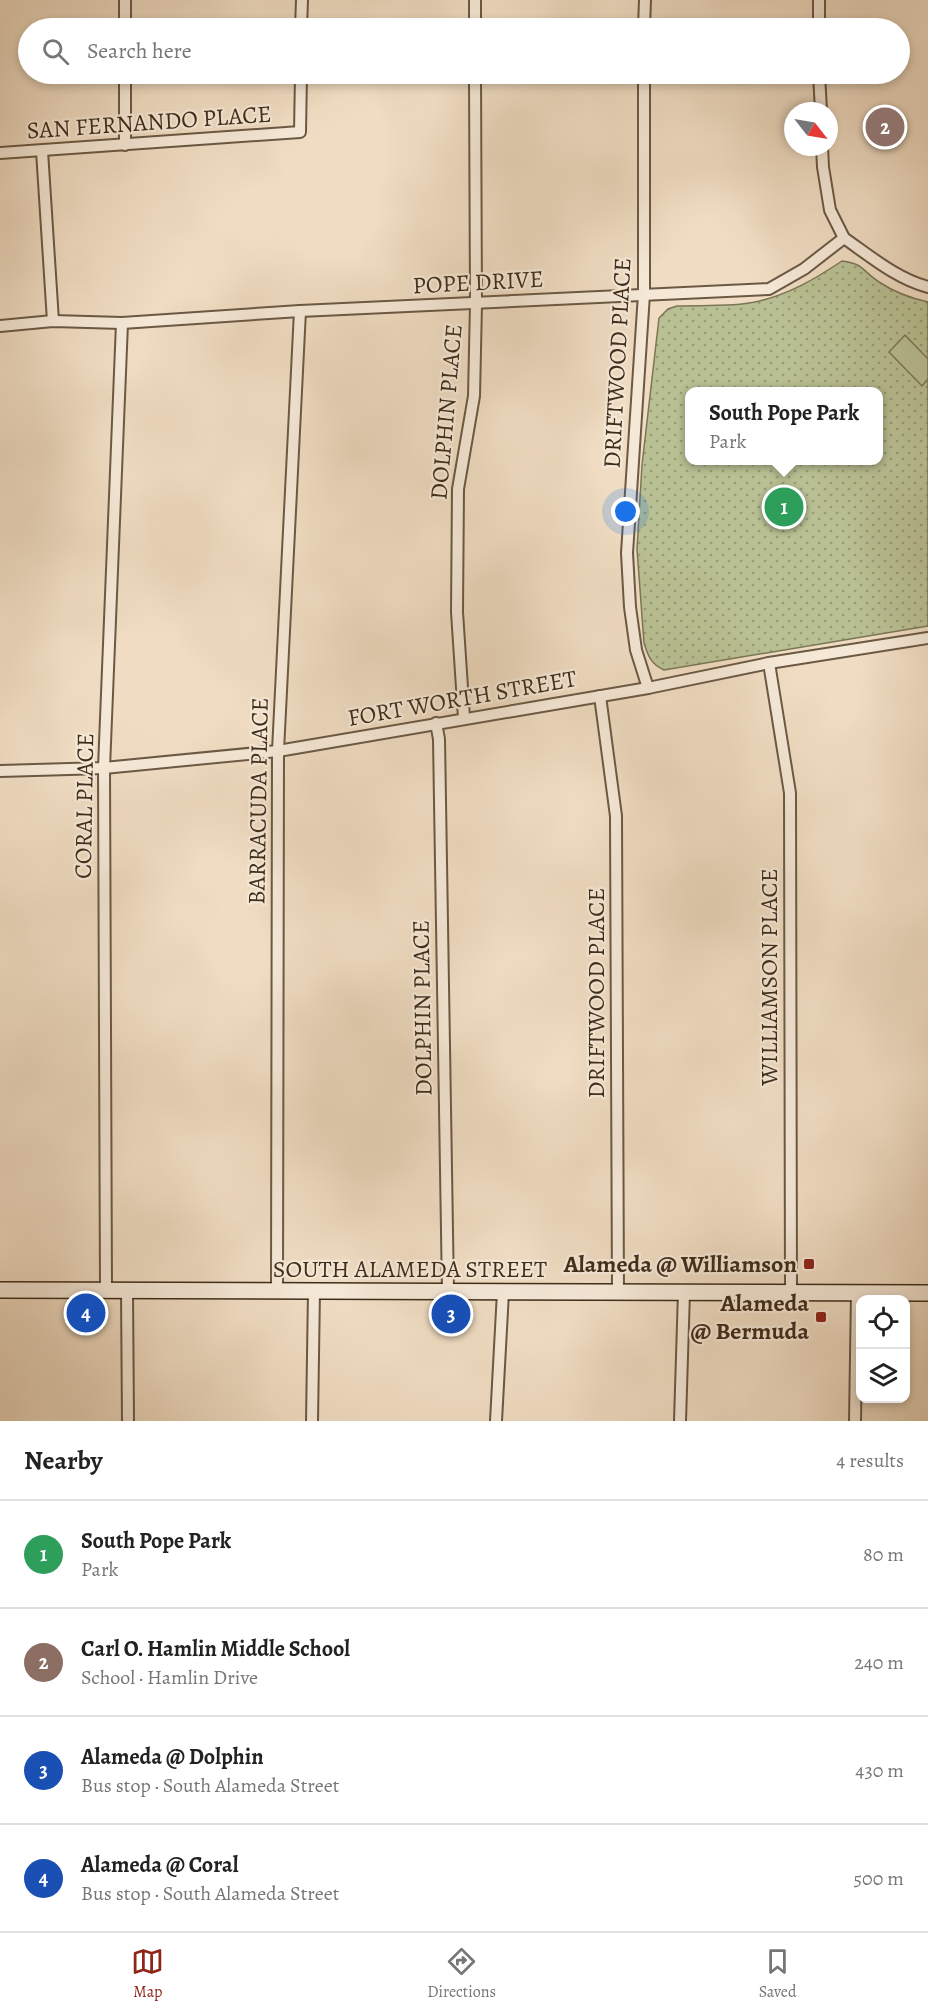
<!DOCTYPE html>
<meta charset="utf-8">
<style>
:root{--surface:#fff;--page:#f6f6f6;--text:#222;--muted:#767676;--line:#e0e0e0;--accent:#8f2418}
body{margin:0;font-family:Alegreya,serif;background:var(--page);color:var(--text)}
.controls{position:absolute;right:18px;bottom:18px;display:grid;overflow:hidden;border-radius:12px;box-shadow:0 3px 9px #0003}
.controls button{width:54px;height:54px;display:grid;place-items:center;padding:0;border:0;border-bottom:2px solid var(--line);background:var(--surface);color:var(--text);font:30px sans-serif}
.compass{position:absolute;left:784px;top:102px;width:54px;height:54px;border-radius:50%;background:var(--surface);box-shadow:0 3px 9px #0003;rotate:121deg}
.you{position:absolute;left:626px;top:512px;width:21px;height:21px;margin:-15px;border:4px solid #fff;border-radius:50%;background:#1a73e8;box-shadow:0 0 0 9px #1a73e833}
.badge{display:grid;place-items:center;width:39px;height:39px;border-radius:50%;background:var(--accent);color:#fff;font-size:20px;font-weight:700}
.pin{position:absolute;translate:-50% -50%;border:3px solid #fff;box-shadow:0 2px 6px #0006}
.popup{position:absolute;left:685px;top:387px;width:198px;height:78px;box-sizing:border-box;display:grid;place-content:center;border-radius:12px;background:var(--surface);filter:drop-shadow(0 2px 4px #0005);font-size:20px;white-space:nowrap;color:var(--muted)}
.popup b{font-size:22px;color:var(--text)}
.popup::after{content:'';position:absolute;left:50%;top:100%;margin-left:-12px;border:12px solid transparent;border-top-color:var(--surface)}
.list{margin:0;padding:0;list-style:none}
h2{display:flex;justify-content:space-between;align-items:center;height:78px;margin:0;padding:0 24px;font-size:26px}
h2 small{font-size:20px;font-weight:400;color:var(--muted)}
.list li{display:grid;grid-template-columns:39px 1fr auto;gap:18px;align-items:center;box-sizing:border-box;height:108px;padding:0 24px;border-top:2px solid var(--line)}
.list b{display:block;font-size:22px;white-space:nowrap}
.list p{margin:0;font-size:20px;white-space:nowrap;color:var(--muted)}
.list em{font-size:20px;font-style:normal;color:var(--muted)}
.icon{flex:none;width:33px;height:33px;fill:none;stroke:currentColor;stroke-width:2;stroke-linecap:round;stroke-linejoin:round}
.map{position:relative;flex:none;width:928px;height:1421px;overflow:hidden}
.search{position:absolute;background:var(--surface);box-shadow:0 3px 9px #0003;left:18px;right:18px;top:18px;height:66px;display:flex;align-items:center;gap:15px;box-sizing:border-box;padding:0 21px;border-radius:33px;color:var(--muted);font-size:22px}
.sheet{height:510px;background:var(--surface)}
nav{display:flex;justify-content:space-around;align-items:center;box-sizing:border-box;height:84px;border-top:2px solid var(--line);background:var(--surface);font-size:16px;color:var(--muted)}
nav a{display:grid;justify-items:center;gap:3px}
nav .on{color:var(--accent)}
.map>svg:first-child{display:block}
.grass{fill:url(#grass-dots);stroke:#7c7656;stroke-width:1.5;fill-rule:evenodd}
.garden{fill:#b9c093;stroke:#7c7656;stroke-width:1.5}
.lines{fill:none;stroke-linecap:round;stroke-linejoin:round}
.street-casing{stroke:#6b5944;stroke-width:14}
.secondary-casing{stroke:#3f2d1a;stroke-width:18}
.street{stroke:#f5e8d7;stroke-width:10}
.secondary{stroke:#f5e8d7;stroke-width:15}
.poi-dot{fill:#8f2418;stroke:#f5e8d7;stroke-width:2}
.labels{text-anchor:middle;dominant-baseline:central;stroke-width:4.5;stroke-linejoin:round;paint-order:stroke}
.street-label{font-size:24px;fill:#3f2d1a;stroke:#f5e8d7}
.poi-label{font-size:24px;font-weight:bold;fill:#3f2d1a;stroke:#f5e8d7;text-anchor:end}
</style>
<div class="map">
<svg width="928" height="1421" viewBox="0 0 928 1421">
<defs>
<pattern id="grass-dots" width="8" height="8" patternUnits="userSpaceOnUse" patternTransform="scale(1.5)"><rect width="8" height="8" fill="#b9c093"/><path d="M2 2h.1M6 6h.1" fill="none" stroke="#989c77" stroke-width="1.8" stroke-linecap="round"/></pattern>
</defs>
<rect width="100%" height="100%" fill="#efdcc2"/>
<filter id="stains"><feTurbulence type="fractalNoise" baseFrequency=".00333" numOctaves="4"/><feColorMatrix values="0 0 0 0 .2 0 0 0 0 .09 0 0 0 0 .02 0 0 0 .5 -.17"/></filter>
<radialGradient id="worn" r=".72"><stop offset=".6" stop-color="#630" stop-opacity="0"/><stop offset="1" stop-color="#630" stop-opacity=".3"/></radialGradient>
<path class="grass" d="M842 261C865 264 862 271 879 282 894 292 910 298 928 302V626L664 670C651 664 648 656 644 643L637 549 642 465 659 318 668 309 677 306C701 305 732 307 755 302 788 295 815 279 842 261ZM690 392H878V460H690Z"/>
<polygon class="garden" points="905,335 928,359 928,379 922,386 889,352"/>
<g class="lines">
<defs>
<g id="street">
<polyline points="125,0 125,28"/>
<polyline points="475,0 475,28"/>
<polyline points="301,28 302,0"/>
<polyline points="644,28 645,0"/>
<polyline points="819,28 819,0"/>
<polyline points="125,74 125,145"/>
<polyline points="644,74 644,294 627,553 630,607 636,650 648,688"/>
<polyline points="819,74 821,111"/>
<polyline points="822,147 823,167 830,210 844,238"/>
<polyline points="42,151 53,321"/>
<polyline points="0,153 300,132 301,74"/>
<path d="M0 326 53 321 122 323 300 311 769 289 804 269 844 238C870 256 897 279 928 287"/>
<polyline points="769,663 790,793 791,1293"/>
<polyline points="600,696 616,816 618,1292"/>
<polyline points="464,718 457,612 458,489 474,396 476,304 475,74"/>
<polyline points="436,723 439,739 448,1292"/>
<polyline points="0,771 104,768 278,751 648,688 769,663 928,638"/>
<polyline points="106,1291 104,768 122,323"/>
<polyline points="127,1291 128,1421"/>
<polyline points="277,1291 278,751 300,311"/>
<polyline points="312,1421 314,1291"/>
<polyline points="496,1421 503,1292"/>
<polyline points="680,1421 684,1292"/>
<polyline points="855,1421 857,1293"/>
</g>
<polyline id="secondary" points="0,1290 928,1293"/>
</defs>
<use href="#street" class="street-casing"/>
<use href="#secondary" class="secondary-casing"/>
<use href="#street" class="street"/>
<use href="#secondary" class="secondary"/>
</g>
<g class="poi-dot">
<rect x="803" y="1258" width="12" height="12" rx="3"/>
<rect x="815" y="1311" width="12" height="12" rx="3"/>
</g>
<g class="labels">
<g class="street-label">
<text transform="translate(149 122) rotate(-4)">SAN FERNANDO PLACE</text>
<text transform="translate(478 282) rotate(-3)">POPE DRIVE</text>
<text transform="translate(617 363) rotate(-87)">DRIFTWOOD PLACE</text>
<text transform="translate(446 412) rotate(-85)">DOLPHIN PLACE</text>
<text transform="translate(462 698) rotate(-10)">FORT WORTH STREET</text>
<text transform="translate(258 801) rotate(-89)">BARRACUDA PLACE</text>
<text transform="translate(84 806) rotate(-89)">CORAL PLACE</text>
<text transform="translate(769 977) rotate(-90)">WILLIAMSON PLACE</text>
<text transform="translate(596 993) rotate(-90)">DRIFTWOOD PLACE</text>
<text transform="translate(422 1008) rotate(-91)">DOLPHIN PLACE</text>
<text x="410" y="1269">SOUTH ALAMEDA STREET</text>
</g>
<g class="poi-label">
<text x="797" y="1264">Alameda @ Williamson</text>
<text x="809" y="1303">Alameda<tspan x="809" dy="28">@ Bermuda</tspan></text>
</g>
</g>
<rect width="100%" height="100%" filter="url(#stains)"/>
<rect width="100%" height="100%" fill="url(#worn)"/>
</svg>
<div class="controls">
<button><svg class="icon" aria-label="locate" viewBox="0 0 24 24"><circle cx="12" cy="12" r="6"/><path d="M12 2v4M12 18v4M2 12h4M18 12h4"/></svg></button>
<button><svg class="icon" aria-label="layers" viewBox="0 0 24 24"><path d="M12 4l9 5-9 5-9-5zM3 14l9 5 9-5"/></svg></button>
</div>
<svg class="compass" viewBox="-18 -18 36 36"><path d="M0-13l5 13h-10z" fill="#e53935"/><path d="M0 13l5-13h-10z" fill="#767676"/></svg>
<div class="you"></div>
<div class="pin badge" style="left:784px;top:507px;background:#2e9e5b">1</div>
<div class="popup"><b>South Pope Park</b>Park</div>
<div class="pin badge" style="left:885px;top:127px;background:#8d6e63">2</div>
<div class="pin badge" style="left:451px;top:1314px;background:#1a4fb4">3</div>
<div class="pin badge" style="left:86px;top:1313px;background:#1a4fb4">4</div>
<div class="search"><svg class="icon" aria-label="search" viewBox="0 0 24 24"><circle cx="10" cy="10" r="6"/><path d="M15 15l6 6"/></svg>Search here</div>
</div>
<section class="sheet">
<h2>Nearby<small>4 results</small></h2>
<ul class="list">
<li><span class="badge" style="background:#2e9e5b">1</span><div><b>South Pope Park</b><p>Park</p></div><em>80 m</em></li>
<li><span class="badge" style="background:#8d6e63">2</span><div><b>Carl O. Hamlin Middle School</b><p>School · Hamlin Drive</p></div><em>240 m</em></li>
<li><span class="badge" style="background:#1a4fb4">3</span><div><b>Alameda @ Dolphin</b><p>Bus stop · South Alameda Street</p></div><em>430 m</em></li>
<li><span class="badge" style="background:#1a4fb4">4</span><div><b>Alameda @ Coral</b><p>Bus stop · South Alameda Street</p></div><em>500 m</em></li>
</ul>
</section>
<nav>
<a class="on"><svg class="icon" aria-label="map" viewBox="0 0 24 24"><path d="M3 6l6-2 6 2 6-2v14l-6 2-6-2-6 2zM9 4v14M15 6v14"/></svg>Map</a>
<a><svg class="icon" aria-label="directions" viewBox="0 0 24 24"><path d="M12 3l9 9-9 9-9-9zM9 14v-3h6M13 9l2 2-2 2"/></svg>Directions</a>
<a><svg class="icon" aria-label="saved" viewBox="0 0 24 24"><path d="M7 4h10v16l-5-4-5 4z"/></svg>Saved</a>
</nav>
